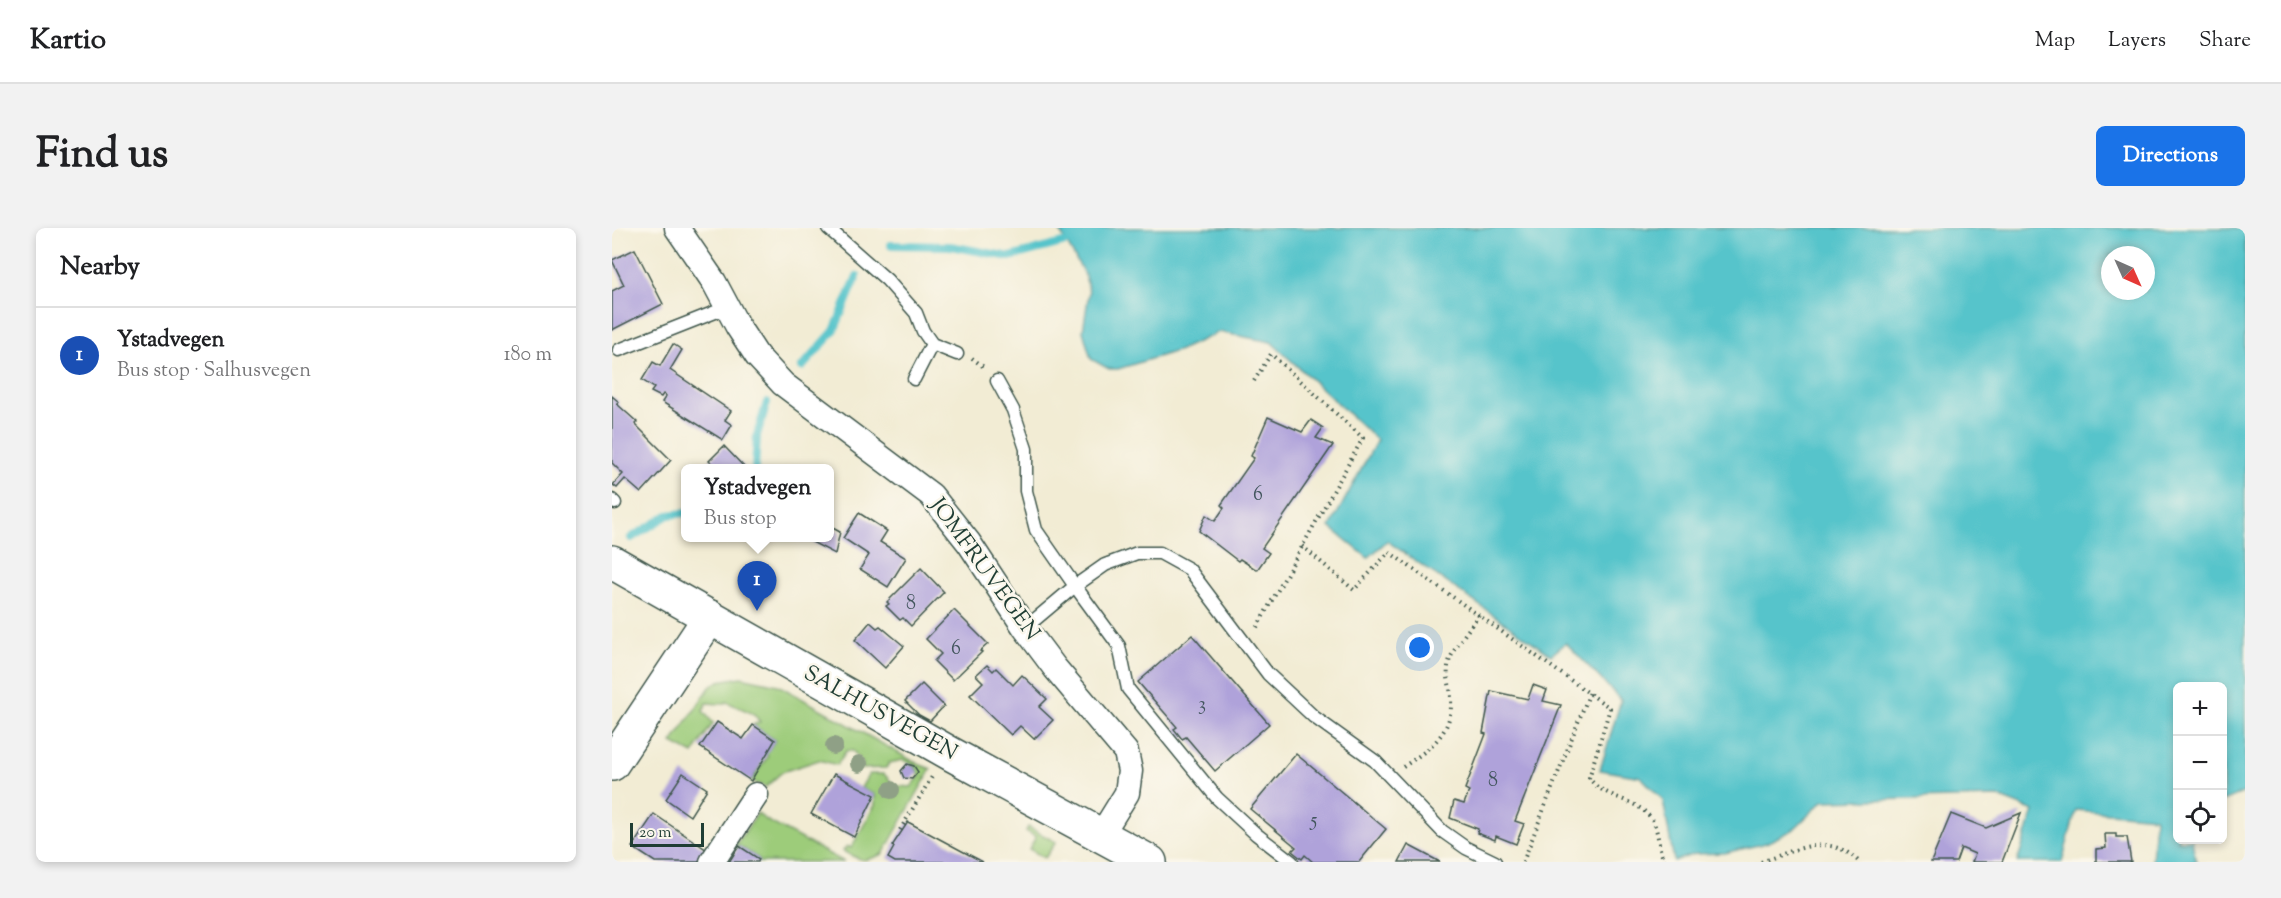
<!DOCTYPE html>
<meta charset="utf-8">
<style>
:root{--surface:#fff;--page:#f2f2f2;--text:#202124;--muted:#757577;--line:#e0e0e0;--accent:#1a73e8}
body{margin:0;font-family:"Sorts Mill Goudy",serif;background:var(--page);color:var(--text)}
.controls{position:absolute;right:18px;bottom:18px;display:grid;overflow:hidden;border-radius:9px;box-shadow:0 3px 9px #0003}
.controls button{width:54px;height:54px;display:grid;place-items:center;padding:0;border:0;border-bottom:2px solid var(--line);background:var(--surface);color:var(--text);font:30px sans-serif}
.compass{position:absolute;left:1489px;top:18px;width:54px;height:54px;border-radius:50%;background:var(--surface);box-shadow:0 3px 9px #0003;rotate:135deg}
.scale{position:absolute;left:18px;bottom:15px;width:74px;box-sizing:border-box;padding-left:6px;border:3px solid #1f3d34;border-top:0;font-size:16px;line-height:21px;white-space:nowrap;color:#1f3d34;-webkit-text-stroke:4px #fbf7ec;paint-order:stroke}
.you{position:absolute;left:808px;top:420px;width:21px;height:21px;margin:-15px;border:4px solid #fff;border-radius:50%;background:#1a73e8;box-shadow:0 0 0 9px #1a73e833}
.badge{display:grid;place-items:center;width:39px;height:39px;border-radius:50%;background:var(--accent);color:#fff;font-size:20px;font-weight:700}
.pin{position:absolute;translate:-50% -50px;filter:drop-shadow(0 2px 3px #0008)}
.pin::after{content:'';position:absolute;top:32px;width:21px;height:18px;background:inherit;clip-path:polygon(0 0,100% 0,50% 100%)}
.popup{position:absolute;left:69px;top:236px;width:153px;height:78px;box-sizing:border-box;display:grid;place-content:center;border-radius:9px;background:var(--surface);filter:drop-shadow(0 2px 4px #0005);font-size:20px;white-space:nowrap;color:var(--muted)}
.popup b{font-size:22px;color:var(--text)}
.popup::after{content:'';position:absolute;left:50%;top:100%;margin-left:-12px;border:12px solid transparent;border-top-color:var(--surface)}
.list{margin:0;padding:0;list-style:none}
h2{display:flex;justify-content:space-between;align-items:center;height:78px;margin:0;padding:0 24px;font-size:26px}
h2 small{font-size:20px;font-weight:400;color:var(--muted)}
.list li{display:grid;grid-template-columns:39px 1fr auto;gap:18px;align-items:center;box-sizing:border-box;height:96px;padding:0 24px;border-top:2px solid var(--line)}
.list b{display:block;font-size:22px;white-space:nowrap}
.list p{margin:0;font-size:20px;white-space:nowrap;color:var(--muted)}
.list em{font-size:20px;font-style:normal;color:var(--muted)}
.icon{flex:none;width:33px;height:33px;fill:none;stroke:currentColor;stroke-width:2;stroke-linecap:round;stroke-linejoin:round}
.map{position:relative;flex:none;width:1633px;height:634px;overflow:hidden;border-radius:9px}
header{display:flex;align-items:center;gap:36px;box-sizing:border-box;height:84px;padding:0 30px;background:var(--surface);border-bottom:2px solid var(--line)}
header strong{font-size:28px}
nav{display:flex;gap:33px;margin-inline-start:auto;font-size:21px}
.intro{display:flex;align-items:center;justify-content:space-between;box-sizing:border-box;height:144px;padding:0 36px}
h1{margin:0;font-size:42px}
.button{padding:15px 27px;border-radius:9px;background:var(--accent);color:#fff;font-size:21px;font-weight:700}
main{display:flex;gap:36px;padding:0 36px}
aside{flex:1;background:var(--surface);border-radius:9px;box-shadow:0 3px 9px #0003}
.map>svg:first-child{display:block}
.green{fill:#9dcc7a;stroke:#5e8457;stroke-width:1.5}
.water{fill:#56c4cb;stroke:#3a8080;stroke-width:1.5;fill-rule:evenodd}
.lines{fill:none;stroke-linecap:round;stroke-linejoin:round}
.stream{stroke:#56c4cb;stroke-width:8}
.building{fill:#afa2da}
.lane-casing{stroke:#3f574c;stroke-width:15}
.street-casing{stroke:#3f574c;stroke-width:27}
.secondary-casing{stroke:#3f574c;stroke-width:36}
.path{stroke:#3f574c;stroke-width:4;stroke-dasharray:1.5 4.5;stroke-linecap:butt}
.lane{stroke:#fff;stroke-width:12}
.street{stroke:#fff;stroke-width:24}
.secondary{stroke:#fff;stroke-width:33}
.tree{fill:#8fa086}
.labels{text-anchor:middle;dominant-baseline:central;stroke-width:5;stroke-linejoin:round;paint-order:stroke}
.number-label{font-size:20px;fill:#43565e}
.street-label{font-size:22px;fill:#1f3d34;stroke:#fbf7ec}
</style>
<header>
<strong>Kartio</strong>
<nav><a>Map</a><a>Layers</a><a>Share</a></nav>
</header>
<div class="intro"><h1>Find us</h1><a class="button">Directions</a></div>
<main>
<aside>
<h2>Nearby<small></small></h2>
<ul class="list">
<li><span class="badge" style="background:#1a4fb4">1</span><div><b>Ystadvegen</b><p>Bus stop · Salhusvegen</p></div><em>180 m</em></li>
</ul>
</aside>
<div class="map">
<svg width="1633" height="634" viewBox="0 0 1633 634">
<rect width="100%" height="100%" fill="#fbf7ec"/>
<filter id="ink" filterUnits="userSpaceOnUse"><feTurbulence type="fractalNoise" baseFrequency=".0167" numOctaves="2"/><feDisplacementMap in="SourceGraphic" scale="12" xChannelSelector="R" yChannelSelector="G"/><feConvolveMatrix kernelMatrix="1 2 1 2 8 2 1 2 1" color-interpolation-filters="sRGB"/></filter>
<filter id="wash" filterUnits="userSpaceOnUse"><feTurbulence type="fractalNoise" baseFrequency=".008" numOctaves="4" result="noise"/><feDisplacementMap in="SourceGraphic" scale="24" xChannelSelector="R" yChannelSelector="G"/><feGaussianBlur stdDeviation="1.35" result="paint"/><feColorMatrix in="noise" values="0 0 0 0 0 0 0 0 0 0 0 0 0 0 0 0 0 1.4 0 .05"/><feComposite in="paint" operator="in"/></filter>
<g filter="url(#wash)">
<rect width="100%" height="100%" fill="#f2ecd4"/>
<g class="green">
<path d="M129 449 166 457 306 536 319 541 271 626C252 634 250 634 231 623L235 618 239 620 263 577V567L249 560 257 546H272L283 558 299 559 308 548 302 537 291 532 277 535 274 540 250 541 251 536 241 523H234L225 537 207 532 170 544 154 559 139 553 156 528 154 526 163 512 141 497 148 494 142 486 115 474 109 476 95 475 91 483 101 495 81 526 60 515 98 459 107 453Z"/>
<polygon points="146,585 152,591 232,634 146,634 147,631 127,618 125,620 123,618"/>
<polygon points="416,599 444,614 433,630 417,621 424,609 414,603"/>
</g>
<path class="water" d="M446 0H1633V564L1611 573 1610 458H1566V612H1580L1584 634H1540L1543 589 1464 582 1450 634H1405L1422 583 1386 569 1211 573 1181 602 1154 615 1113 625 1083 626 1062 633 1051 572 1029 549 988 542 1009 472 954 415 939 427 775 313 756 330 718 299 765 212 659 114 607 104 568 122 506 141H497L479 131 471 103 477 64 473 47ZM1498 27H1534V63H1498Z"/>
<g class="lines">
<g class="stream">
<polyline points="279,17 338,18 398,29 454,14"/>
<polyline points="190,139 222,103 245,48"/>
<polyline points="143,240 145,207 155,174"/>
<polyline points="19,310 56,287 73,285"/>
</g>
</g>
<g id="blocks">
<g class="building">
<polygon points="23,21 51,76 0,102 0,63 12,57 0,32"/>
<polygon points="61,116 70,122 58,142 119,183 113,192 120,197 111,212 50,174 54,168 51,166 49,169 39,164 42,160 30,152 41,134 48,138"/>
<polygon points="0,168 7,174 5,176 25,194 23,196 59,232 29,265 13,251 5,260 1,257 11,246 0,235"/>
<polygon points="656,189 690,204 699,192 711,200 704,210 721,217 650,320 657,325 645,342 628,331 626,333 587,303 594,287 603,293 612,280 609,277 642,230 639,228"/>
<polygon points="112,218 133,240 105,240 97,233"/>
<polygon points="247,285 275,303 268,314 294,330 276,359 248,341 257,327 231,310"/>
<polygon points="217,298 228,304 223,326 196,312 197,310 217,310"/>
<polygon points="309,340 332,364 299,398 291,390 288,392 274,378 277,376 275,374"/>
<polygon points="342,382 376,416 368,423 370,424 341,452 322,433 329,426 314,411"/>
<polygon points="258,394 265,400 268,398 292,418 273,440 243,412"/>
<polygon points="580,407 657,496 603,543 574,509 570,511 562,501 565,499 526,454"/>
<polygon points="375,437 381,443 384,440 401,457 410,447 435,471 427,479 441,492 422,511 408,498 399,507 358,467 371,454 364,447"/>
<polygon points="310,456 332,478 318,493 307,487 293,473"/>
<polygon points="921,457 935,462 931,473 949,477 903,593 912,596 904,616 884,608 883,612 865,605 866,601 838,590 842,573 852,576 857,563 853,561 874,506 871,505 879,463 916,471"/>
<polygon points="105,494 131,511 141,497 163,512 139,553 88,519"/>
<polygon points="684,526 774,601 747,634 701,634 693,627 690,631 680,623 684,619 638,581"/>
<polygon points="295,536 302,538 306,544 300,551 292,550 289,543"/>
<polygon points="71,545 95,561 78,588 54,571"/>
<polygon points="222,546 263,567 242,609 199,586"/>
<polygon points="1409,585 1390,634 1360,634 1363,626 1349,620 1344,634 1319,634 1339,586 1374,600"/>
<polygon points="42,586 95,622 87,634 43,634 20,619"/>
<polygon points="296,594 350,623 371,634 283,634 276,630 282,619 280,618"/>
<polygon points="1493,606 1504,606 1504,609 1515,609 1519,634 1484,634 1484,621 1494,620"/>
<polygon points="796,617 828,634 787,634"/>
<polygon points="127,618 147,631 146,634 117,634"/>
</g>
</g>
</g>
<g filter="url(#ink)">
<use href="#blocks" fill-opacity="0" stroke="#3f574c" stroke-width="1.5"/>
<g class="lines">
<defs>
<g id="lane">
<polyline points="216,0 275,52 304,85 311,103 320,116 345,126"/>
<polyline points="7,122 116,79"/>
<polyline points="302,151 320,116"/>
<polyline points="385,153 401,182 414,221 414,263 424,302 463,358 413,400"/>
<polyline points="0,272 3,275"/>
<polyline points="680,634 644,606 605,570 516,461 507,418 463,358 493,337 525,325 548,325 577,341 656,446 702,489 763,533 830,603 854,620 883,634"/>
</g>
<g id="street">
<polyline points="65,0 102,54 126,99 145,128 171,156 319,267 357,315 413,400 443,440 514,524 518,543 515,565 489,607"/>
<polyline points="100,634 144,567"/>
</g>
<g id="secondary">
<polyline points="0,334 341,527 538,634"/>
<polyline points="0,536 98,389"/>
</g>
</defs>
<use href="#lane" class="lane-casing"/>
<use href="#street" class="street-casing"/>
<use href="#secondary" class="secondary-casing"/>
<g class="path">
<polyline points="360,130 373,140"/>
<polyline points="642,153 659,126 751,210 644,401"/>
<path d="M690 318 742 362 777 324 998 480 977 550C992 571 1024 570 1039 590 1048 603 1045 621 1053 634"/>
<path d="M791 539C817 521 841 506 839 471 839 458 833 447 837 434 841 420 858 400 867 387"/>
<polyline points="288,602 321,547"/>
<polyline points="911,634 978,464"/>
<path d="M1149 634C1184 622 1217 603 1247 634"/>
</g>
<use href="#lane" class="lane"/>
<use href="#street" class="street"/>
<use href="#secondary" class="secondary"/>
</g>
<g class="tree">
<circle cx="222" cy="518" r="9"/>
<circle cx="247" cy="536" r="9"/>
<circle cx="279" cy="562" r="9"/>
</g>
</g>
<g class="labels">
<g class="number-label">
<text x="646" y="267">6</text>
<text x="299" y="376">8</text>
<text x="344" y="421">6</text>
<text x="590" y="477">3</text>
<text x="881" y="553">8</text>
<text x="702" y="593">5</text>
</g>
<g class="street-label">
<text transform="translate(372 342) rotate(54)">JOMFRUVEGEN</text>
<text transform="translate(268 486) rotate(29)">SALHUSVEGEN</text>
</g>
</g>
</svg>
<div class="controls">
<button>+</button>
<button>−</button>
<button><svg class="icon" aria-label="locate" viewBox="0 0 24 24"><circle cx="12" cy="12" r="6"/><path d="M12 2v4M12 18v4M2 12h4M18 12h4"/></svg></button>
</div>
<svg class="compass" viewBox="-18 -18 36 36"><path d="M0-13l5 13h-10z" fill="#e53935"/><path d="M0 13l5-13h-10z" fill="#757577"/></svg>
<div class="scale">20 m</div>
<div class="you"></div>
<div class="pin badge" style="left:145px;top:383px;background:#1a4fb4">1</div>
<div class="popup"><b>Ystadvegen</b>Bus stop</div>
</div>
</main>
